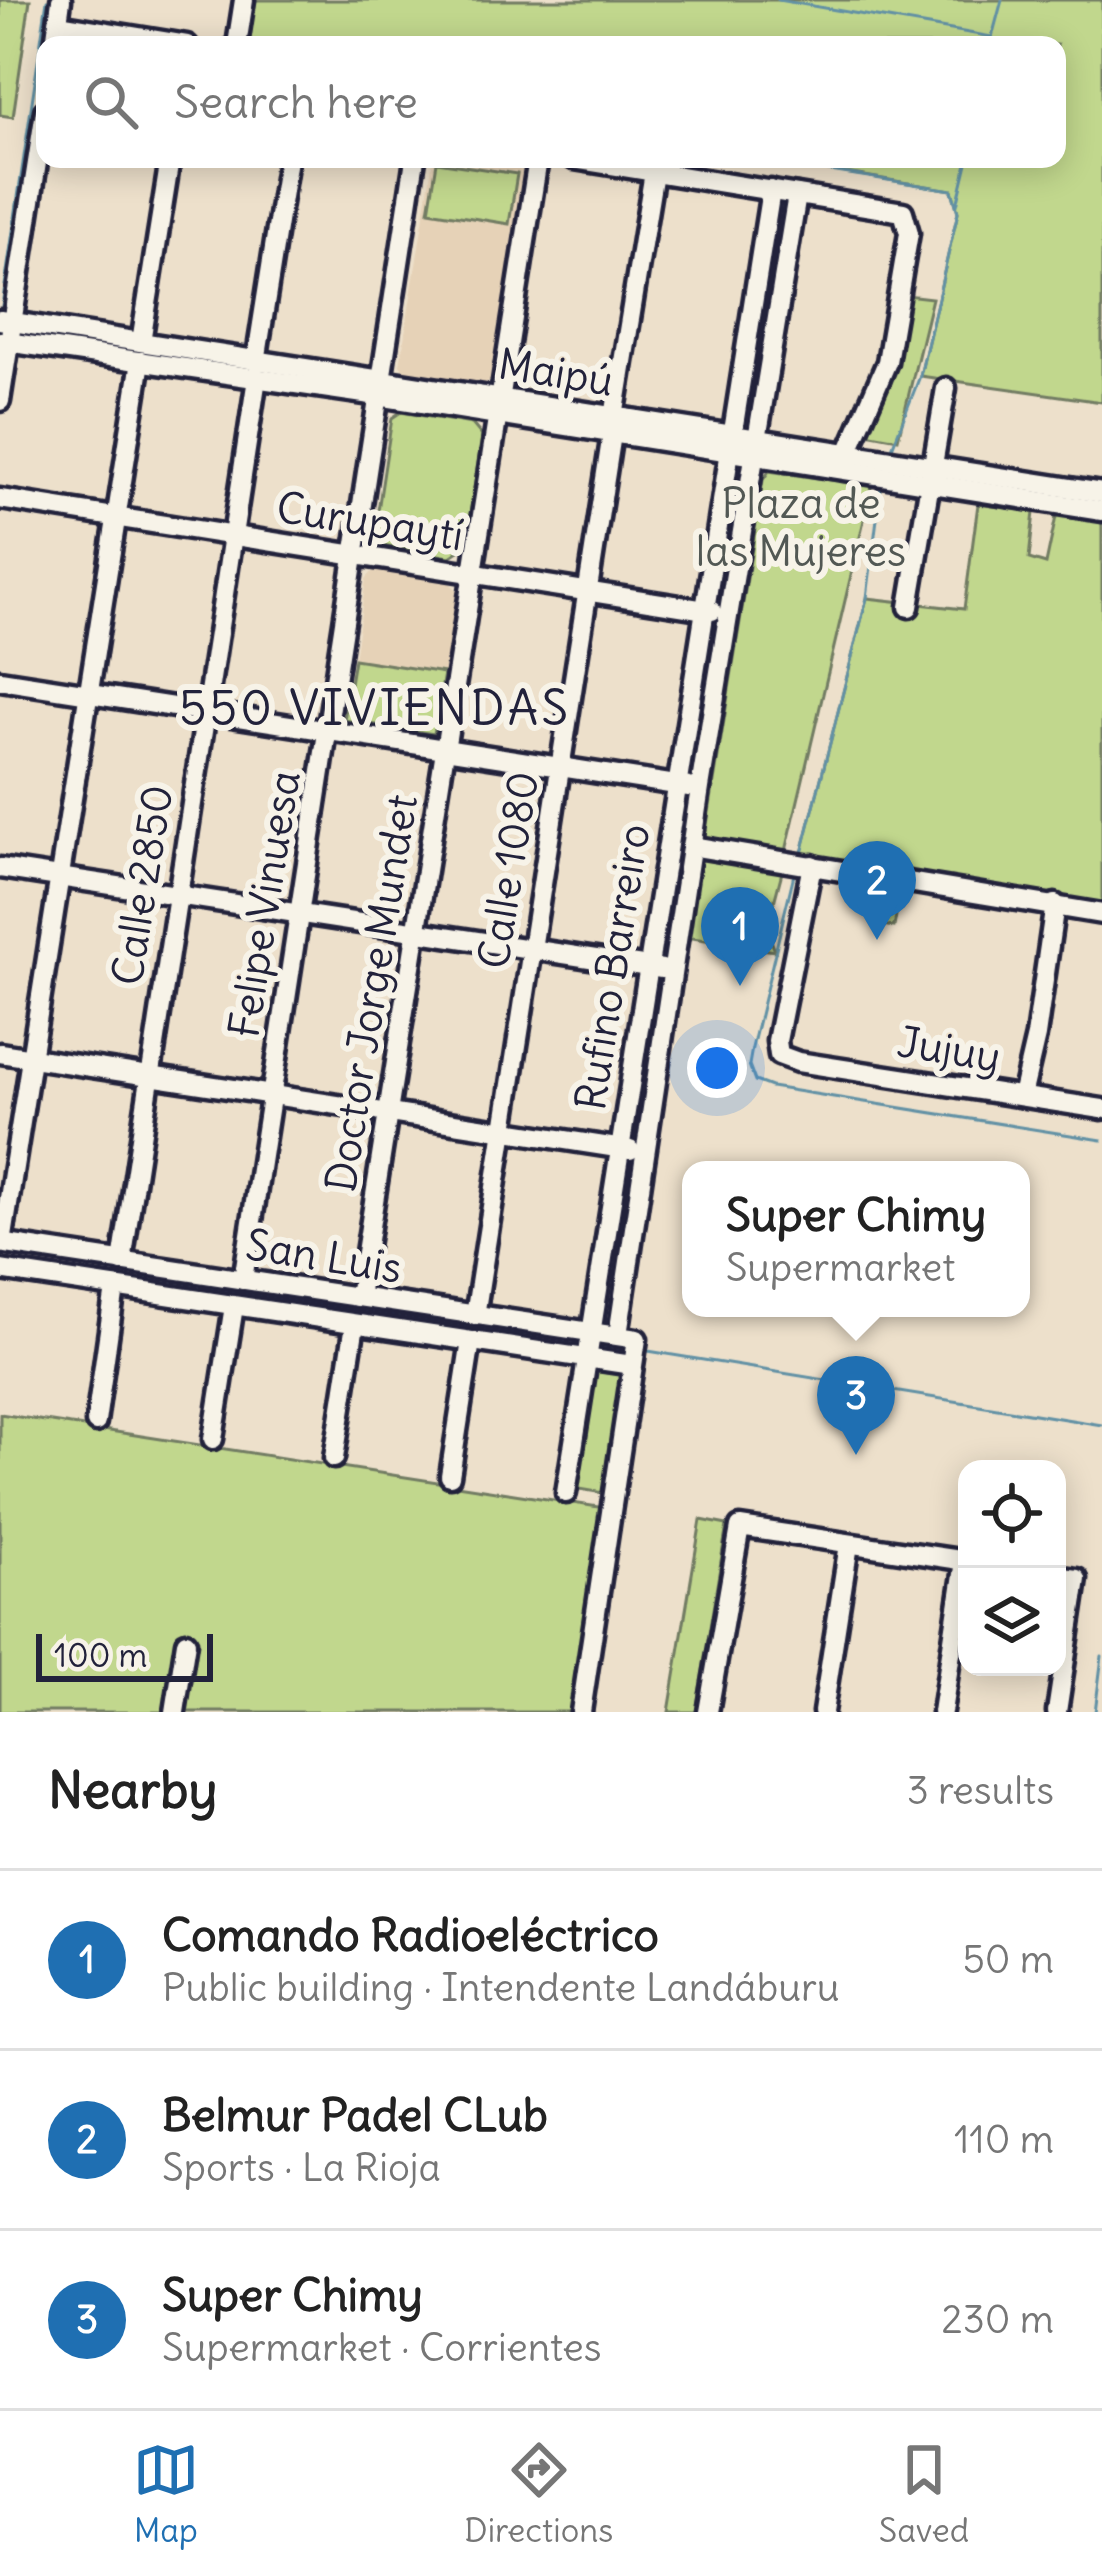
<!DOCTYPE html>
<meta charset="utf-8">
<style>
:root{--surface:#fff;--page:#f6f6f6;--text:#222;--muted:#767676;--line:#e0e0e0;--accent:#1f6fb2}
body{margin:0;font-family:Delius,sans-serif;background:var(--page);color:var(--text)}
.controls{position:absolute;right:36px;bottom:36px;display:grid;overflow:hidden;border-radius:24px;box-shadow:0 6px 30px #0003}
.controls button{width:108px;height:108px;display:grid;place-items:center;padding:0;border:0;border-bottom:3px solid var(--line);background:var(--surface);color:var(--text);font:60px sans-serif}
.scale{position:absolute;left:36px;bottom:30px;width:177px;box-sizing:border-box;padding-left:12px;border:6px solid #22223b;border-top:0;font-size:33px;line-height:42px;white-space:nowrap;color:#22223b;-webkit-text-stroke:9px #f7f3e8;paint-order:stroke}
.you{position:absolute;left:717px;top:1068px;width:42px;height:42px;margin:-30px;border:9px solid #fff;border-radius:50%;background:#1a73e8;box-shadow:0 0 0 18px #1a73e833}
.badge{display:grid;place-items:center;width:78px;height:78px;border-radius:50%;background:var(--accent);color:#fff;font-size:39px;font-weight:700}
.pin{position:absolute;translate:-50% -99px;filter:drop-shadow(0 3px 6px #0008)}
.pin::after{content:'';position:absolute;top:63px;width:42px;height:36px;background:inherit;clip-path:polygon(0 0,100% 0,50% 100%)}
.popup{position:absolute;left:682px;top:1161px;width:348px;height:156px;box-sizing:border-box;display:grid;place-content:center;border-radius:24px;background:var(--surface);filter:drop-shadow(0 3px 9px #0005);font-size:39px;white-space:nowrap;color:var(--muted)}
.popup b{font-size:45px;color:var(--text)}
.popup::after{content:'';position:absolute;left:50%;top:100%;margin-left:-24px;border:24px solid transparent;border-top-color:var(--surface)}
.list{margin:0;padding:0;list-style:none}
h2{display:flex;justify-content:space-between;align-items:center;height:156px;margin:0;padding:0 48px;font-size:51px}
h2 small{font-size:39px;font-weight:400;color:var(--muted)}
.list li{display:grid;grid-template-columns:78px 1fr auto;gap:36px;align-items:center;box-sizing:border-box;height:180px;padding:0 48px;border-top:3px solid var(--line)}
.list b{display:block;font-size:45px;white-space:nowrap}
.list p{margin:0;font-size:39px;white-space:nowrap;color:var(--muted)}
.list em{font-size:39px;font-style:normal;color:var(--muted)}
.icon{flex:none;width:66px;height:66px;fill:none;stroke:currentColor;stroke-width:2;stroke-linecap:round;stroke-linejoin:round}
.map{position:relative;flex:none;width:1102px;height:1712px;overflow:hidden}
.search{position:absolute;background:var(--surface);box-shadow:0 6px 30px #0003;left:36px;right:36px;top:36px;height:132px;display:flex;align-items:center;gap:30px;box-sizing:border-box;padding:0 42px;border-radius:24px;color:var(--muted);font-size:45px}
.sheet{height:696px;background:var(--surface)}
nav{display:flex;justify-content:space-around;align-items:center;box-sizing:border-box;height:168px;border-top:3px solid var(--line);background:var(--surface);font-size:33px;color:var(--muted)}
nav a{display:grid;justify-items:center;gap:6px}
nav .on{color:var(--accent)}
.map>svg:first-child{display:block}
.built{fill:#e6d2b7}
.green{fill:#c1d78d;stroke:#727c64;stroke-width:3}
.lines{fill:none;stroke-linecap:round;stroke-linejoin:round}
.stream{stroke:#6291a5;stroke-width:3}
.minor-casing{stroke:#22223b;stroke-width:27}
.minor{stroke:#f7f3e8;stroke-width:18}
.labels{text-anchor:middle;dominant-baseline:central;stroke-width:12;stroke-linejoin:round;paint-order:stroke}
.street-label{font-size:42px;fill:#22223b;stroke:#f7f3e8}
.park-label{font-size:42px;fill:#525854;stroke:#f7f3e8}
.quarter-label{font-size:48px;letter-spacing:3px;fill:#22223b;stroke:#f7f3e8}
</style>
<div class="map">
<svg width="1102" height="1712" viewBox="0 0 1102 1712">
<rect width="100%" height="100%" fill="#ede0cb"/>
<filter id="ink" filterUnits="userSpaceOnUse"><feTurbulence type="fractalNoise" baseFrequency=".00833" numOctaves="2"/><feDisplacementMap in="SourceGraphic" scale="24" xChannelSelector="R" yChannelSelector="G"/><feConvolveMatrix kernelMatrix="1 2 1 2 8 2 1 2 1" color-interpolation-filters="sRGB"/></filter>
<g filter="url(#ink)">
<g class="built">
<polygon points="433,159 481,159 517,165 525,174 492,379 482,385 406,373 400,365"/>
<polygon points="373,571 448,581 458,591 444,673 354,659 366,579"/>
</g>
<g class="green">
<polygon points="0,0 30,0 13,117 0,115"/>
<polygon points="244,0 1102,0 1102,402 920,376 958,212 952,190 759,159 1057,159 1057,45 237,45"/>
<polygon points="437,162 517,174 509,224 429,211"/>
<polygon points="906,295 932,298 898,439 866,433 891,383"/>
<polygon points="401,412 472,424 482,436 465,547 450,557 382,546 374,537 392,418"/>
<polygon points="769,471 872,486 786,851 705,837 763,480"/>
<polygon points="978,504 1034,512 1029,559 1046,564 1057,512 1102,520 1102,905 802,853 867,598 964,609"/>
<polygon points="354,659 444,673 434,734 344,720"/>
<polygon points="699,859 782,872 767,929 775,951 686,937"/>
<polygon points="883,889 900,893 894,927 876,924"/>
<polygon points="594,1371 622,1375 603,1493 574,1488"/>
<polygon points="0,1414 605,1508 575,1712 0,1712"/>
<polygon points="701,1520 727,1525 696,1712 669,1712"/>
</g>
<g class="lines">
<g class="stream">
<polyline points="778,0 992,37"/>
<polyline points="994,45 992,37 1002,0"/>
<polyline points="753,159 952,190 958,212 920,376 892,448"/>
<polyline points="957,205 968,159"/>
<polyline points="2,306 47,0"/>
<polyline points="0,331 0,332"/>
<polyline points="802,853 867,598 881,487"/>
<polyline points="794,874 752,1048 749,1065 755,1081 771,1087 1102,1140"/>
<polyline points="0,1254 579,1345"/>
<polyline points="594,1347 626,1349"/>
<polyline points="642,1350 1102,1425"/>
<polyline points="1095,1712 1102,1656"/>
</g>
<defs>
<g id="minor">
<polyline points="58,24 187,45"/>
<polyline points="55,45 61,0"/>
<polyline points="237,45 244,0"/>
<polyline points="574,159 903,212 909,233 887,362 844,462"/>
<polyline points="0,320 1102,493"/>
<polyline points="0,341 378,396 1102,511"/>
<polyline points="141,342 170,159"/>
<polyline points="256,362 288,159"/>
<polyline points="0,401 45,111"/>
<polyline points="614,417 654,172"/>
<polyline points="0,499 712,611"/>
<polyline points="909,607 946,388"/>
<polyline points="0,680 689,787"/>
<polyline points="691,846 1102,914"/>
<polyline points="812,865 777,1041 779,1055 798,1062 1102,1109"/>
<polyline points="0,868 662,969"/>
<polyline points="0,1053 630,1150"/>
<polyline points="1022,1096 1036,1036 1055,904"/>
<polyline points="0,1243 637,1339 581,1712"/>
<polyline points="2,1243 141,361"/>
<polyline points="122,1262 257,378"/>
<polyline points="0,1270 632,1365"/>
<polyline points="243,1280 415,159"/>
<polyline points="359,1297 538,159"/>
<polyline points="475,1316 612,434"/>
<polyline points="618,1335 700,788 797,195"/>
<polyline points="96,1422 115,1288"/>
<polyline points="213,1439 234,1306"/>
<polyline points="334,1458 355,1324"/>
<polyline points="450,1476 471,1341"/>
<polyline points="566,1493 771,190"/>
<polyline points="1057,1576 1077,1579 1057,1712"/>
<polyline points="175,1712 186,1642"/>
<polyline points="708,1712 740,1527 967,1561"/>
<polyline points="823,1712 849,1544"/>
<polyline points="942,1712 965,1561"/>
</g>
</defs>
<use href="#minor" class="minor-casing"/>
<use href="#minor" class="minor"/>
</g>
</g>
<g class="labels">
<g class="street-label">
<text transform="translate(556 372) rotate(9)">Maipú</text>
<text transform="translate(370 521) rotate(9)">Curupaytí</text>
<text transform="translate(508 870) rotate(-81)">Calle 1080</text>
<text transform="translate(142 885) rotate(-81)">Calle 2850</text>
<text transform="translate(264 904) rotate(-81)">Felipe Vinuesa</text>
<text transform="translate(612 967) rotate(-81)">Rufino Barreiro</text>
<text transform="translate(371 993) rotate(-81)">Doctor Jorge Mundet</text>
<text transform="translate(949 1049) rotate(9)">Jujuy</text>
<text transform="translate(324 1256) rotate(9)">San Luis</text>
</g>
<g class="park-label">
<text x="801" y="503">Plaza de<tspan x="801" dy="48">las Mujeres</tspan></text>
</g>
<g class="quarter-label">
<text x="375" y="708">550 VIVIENDAS</text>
</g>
</g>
</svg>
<div class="controls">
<button><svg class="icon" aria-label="locate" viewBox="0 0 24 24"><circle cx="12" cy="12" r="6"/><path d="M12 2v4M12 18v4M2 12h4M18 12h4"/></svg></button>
<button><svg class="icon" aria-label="layers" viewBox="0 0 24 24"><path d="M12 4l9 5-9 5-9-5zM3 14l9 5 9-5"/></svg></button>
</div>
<div class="scale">100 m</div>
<div class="you"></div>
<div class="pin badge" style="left:740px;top:986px">1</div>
<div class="pin badge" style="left:877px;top:940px">2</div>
<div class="pin badge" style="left:856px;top:1455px">3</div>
<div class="popup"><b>Super Chimy</b>Supermarket</div>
<div class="search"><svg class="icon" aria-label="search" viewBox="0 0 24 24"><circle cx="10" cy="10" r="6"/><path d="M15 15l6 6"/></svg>Search here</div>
</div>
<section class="sheet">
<h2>Nearby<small>3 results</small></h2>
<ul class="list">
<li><span class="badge">1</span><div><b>Comando Radioeléctrico</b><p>Public building · Intendente Landáburu</p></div><em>50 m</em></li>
<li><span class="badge">2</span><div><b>Belmur Padel CLub</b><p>Sports · La Rioja</p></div><em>110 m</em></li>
<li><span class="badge">3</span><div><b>Super Chimy</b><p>Supermarket · Corrientes</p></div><em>230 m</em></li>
</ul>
</section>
<nav>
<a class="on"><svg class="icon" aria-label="map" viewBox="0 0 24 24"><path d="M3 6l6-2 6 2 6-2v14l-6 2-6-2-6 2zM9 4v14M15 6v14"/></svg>Map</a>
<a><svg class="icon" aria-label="directions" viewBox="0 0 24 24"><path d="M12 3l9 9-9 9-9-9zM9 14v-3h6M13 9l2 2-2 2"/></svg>Directions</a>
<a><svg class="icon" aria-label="saved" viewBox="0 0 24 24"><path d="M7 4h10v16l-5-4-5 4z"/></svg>Saved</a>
</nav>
